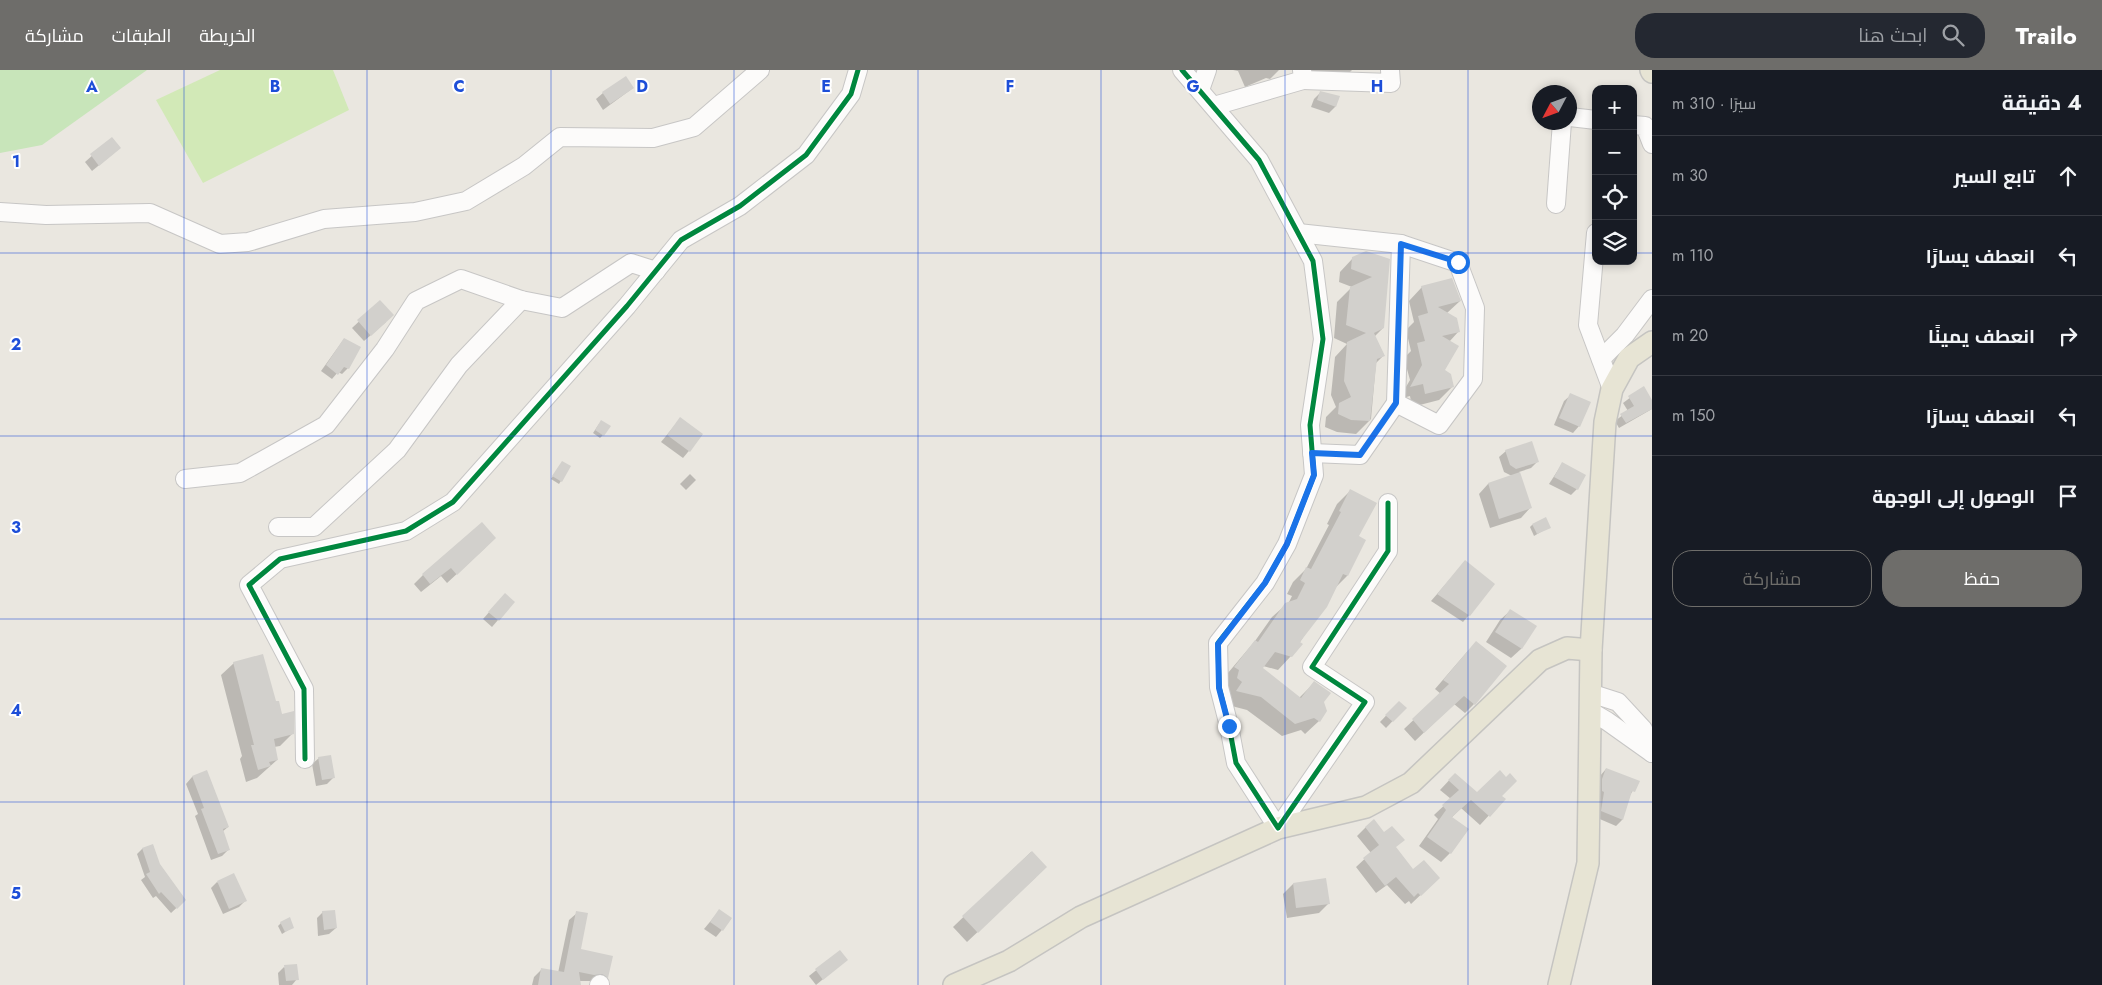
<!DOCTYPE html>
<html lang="ar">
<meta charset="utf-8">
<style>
:root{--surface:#171b24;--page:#242831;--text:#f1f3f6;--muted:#9ea1a6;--line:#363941;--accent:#6e6d6a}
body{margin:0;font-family:Jost,Cairo,sans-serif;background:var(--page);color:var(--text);direction:rtl}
.controls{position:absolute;right:15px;top:15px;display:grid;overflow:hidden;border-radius:10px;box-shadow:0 2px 8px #0003}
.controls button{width:45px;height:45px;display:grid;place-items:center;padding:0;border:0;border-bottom:1px solid var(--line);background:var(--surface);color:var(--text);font:25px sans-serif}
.compass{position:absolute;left:1532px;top:15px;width:45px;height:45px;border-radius:50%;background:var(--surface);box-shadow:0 2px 8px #0003;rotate:229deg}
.stop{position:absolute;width:15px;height:15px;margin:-11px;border:4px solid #1a73e8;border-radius:50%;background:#fff}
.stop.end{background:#1a73e8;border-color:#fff;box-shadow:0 1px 5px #0008}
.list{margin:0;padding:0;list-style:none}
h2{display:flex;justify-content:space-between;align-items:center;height:65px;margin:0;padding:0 20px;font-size:21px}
h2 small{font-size:16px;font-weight:400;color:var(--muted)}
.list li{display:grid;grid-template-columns:32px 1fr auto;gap:15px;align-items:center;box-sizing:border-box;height:80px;padding:0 20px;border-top:1px solid var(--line)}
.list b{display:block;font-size:19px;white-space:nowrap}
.list em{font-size:16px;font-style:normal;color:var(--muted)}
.actions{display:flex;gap:10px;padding:15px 20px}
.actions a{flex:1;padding:11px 0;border:1px solid var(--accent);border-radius:20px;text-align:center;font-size:18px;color:var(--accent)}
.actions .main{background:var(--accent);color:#fff}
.icon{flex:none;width:28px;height:28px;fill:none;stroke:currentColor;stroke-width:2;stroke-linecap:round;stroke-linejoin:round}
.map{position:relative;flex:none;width:1652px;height:915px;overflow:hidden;direction:ltr}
header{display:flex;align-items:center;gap:30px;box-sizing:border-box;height:70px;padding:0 25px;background:var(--accent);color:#fff}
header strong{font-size:24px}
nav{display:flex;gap:28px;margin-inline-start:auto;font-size:18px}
.search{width:350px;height:45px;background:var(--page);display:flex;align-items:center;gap:12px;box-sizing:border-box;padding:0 18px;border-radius:20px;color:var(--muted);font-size:19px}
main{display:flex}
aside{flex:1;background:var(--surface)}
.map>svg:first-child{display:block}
.green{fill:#c8e5ba}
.pitch{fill:#d2e9b7}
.shadow{fill:#0003}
.building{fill:#d2d0cc}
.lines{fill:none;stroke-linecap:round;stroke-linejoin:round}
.minor-casing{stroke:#c7c6c5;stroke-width:20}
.major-casing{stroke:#c5c4c1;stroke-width:24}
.minor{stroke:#fcfbfa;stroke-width:18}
.major{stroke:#e7e4d4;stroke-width:21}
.cycleway-casing{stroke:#fff;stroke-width:8}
.cycleway{stroke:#00873e;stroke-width:5}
.route{stroke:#1a73e8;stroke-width:6}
.grid{fill:none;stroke:#1d4ed8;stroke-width:1;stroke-opacity:0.55}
.grid-label{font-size:16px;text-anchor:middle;font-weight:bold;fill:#1d4ed8;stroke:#fff;stroke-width:4;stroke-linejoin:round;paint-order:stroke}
</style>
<header>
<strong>Trailo</strong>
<div class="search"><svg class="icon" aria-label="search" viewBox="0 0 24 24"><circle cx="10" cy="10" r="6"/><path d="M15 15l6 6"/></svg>ابحث هنا</div>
<nav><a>الخريطة</a><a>الطبقات</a><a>مشاركة</a></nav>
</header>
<main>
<aside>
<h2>4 دقيقة<small>سيرًا · 310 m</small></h2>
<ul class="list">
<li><svg class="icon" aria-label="ahead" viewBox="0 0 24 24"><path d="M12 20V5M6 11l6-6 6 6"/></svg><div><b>تابع السير</b></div><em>30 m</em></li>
<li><svg class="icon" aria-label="left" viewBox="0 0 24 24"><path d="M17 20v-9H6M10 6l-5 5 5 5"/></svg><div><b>انعطف يسارًا</b></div><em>110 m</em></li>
<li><svg class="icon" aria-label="right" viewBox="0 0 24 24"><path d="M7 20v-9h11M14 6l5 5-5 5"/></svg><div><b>انعطف يمينًا</b></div><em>20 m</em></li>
<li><svg class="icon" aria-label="left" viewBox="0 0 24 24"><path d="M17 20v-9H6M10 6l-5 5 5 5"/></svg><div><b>انعطف يسارًا</b></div><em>150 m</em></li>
<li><svg class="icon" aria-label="arrive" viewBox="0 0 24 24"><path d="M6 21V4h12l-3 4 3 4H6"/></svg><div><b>الوصول إلى الوجهة</b></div></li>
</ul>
<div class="actions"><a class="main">حفظ</a><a>مشاركة</a></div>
</aside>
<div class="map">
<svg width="1652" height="915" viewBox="0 0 1652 915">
<rect width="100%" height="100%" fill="#eae7e0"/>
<polygon class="green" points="0,0 147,0 42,75 0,83"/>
<polygon class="pitch" points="220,0 333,0 349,40 203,113 156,30"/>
<g class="shadow">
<polygon points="1233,0 1279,0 1270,9 1266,8 1245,17 1238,1"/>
<polygon points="1312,0 1352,0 1339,13 1313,4"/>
<polygon points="633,18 603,40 596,29 603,23"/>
<polygon points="1320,23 1338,27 1335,37 1329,43 1311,37 1314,29"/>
<polygon points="112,68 120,78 92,101 85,92"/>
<polygon points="1366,182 1389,190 1383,258 1374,267 1383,286 1376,293 1371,349 1356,364 1337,362 1325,357 1326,347 1336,337 1331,325 1335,287 1347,274 1334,268 1337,232 1352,217 1339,212 1340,202 1353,188"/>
<polygon points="1422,217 1460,231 1447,243 1459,261 1449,272 1443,301 1452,317 1439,330 1412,337 1410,326 1399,329 1410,310 1404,288 1411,281 1406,260 1414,252 1409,231"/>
<polygon points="380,232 386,252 364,271 352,258"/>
<polygon points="344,269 359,278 348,298 342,304 338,302 332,309 321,301"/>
<polygon points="1643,318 1652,332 1652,339 1619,358 1615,351 1628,341 1623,333"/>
<polygon points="1571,325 1579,356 1573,363 1554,355 1564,331"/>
<polygon points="680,349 702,365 683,388 661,372"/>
<polygon points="599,354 603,365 600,368 593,363"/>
<polygon points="1506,381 1537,392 1531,398 1519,402 1530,438 1521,448 1490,458 1479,424 1488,414 1512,406 1504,402 1499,387"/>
<polygon points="1562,394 1577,419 1571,425 1549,414"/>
<polygon points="560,395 570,396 559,414 551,409"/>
<polygon points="690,404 696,410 686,420 680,414"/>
<polygon points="1350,421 1357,467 1364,470 1347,506 1335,518 1291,586 1278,600 1263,596 1261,599 1299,628 1314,613 1323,632 1319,651 1305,664 1301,660 1282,666 1247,640 1224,634 1222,610 1255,571 1272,547 1289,532 1292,526 1287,524 1293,512 1306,499 1329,455 1327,454 1337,434"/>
<polygon points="1532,455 1549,457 1534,466 1530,457"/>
<polygon points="486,477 447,513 441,506 421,522 414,514 423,505"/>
<polygon points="1465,492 1469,545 1463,552 1431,531"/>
<polygon points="499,531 498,550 492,557 483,549"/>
<polygon points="1510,541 1535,557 1521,579 1511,588 1486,572 1500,550"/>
<polygon points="1467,582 1474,634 1465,643 1454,634 1415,671 1404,659 1441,624 1435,619"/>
<polygon points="234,593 275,633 293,663 280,676 274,677 277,690 257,708 246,712 240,689 242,686 221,605"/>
<polygon points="1399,632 1405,638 1386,658 1380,652"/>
<polygon points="319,688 333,708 327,714 316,716 312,694"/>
<polygon points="1606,699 1638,712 1629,727 1622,750 1616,756 1595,747 1596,716 1600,706"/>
<polygon points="206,702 228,757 222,762 229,779 222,786 211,790 195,746 198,744 186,714 192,707"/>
<polygon points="1455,704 1477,724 1500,726 1504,729 1480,755 1461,738 1451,748 1450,783 1441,792 1419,776 1438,749 1434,745 1451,729 1440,720"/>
<polygon points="1366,757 1395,778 1413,801 1430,816 1411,834 1409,831 1405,834 1387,815 1376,823 1356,797 1371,783 1357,766"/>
<polygon points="153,776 159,794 185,830 171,843 156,826 153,828 141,810 145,807 137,784 142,779"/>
<polygon points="1031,782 1036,807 967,872 953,857"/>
<polygon points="1325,809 1329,833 1319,843 1287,848 1283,824 1293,814"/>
<polygon points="217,812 245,831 239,837 223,844 211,818"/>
<polygon points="719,841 731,849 716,867 704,859"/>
<polygon points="323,842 336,858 329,864 318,866 317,848"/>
<polygon points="577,843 580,880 607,907 600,915 594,911 579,911 580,915 532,915 534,907 541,900 558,903 569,850"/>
<polygon points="281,853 293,857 282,864 278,856"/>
<polygon points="839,882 846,890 816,915 809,906"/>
<polygon points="284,897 297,909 292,915 279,915 278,903"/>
</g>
<g class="building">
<polygon points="626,6 634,18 610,34 602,22"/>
<polygon points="1320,21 1340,26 1336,37 1317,30"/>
<polygon points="112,67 121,78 99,96 90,84"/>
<polygon points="1366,181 1390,189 1384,258 1374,263 1385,286 1377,289 1370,351 1351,350 1338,344 1339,333 1351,327 1344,311 1347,272 1366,263 1346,255 1350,217 1372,207 1351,199 1352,187"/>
<polygon points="1452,208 1461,231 1438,237 1457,248 1460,262 1442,266 1459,276 1445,300 1451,304 1454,317 1425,324 1423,314 1410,317 1422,295 1417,273 1425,271 1418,246 1428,243 1421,216"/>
<polygon points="380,230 394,245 371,266 357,250"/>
<polygon points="344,268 361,277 349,299 344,297 338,305 326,295"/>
<polygon points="1644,316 1652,330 1652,339 1626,353 1620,344 1634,336 1628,326"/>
<polygon points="1570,323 1591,332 1580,357 1559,348"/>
<polygon points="680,347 703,364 690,382 667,365"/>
<polygon points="601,350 611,356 604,366 595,360"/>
<polygon points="1532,371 1539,392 1516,399 1510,395 1505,380"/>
<polygon points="562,391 571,396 562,412 552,406"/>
<polygon points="1562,392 1586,405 1578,420 1554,407"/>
<polygon points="1520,402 1532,438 1499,449 1488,413"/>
<polygon points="1350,419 1377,433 1359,466 1366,470 1348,506 1343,504 1327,537 1300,572 1303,574 1292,587 1275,582 1263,598 1301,628 1314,611 1331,623 1324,632 1327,641 1320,652 1314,648 1295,654 1261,627 1236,621 1242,612 1237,608 1239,600 1234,597 1255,570 1258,572 1285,533 1297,529 1305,513 1300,510 1306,497 1311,499 1341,442 1339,441"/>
<polygon points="1546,447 1551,458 1537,464 1532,454"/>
<polygon points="482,452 496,468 457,505 451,498 430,514 422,504"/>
<polygon points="1465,490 1495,514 1470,546 1437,524"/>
<polygon points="505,523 515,532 499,551 488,542"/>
<polygon points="1510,539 1537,556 1522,579 1495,562"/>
<polygon points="1476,571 1507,596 1475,635 1464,626 1424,663 1412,649 1449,614 1443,610"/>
<polygon points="263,584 276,631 279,631 282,644 294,641 294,664 274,669 278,690 269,692 271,696 258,700 251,675 254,675 233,592"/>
<polygon points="1399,631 1407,638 1393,652 1385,645"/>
<polygon points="331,685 335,708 322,710 318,687"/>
<polygon points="1606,698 1640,711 1635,722 1632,721 1623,750 1601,741 1604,722 1602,721 1602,709"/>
<polygon points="207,700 229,757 223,759 230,780 218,784 201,739 204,738 192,706"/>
<polygon points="1500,700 1506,707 1510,703 1517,711 1502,726 1506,729 1490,747 1471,730 1452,747 1469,759 1451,784 1427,767 1446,740 1442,735 1459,720 1448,710 1455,703 1477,722"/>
<polygon points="1374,749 1384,762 1392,756 1405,770 1396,777 1413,799 1424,790 1440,808 1421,826 1418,823 1414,827 1396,807 1385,816 1363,788 1379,775 1365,757"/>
<polygon points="153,774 160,794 186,830 177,839 161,822 159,824 146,804 150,802 142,778"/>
<polygon points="1032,781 1047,797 978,863 962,846"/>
<polygon points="234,803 247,831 229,839 217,811"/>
<polygon points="1326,808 1330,834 1296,838 1293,813"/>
<polygon points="719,839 732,848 723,861 710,852"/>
<polygon points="335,840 337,858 324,860 322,841"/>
<polygon points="576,841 588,843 581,879 613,886 608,908 602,904 594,905 579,902 581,915 538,915 541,898 564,902"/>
<polygon points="290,847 294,858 285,862 280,852"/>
<polygon points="840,880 848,890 823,910 815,899"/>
<polygon points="297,894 299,910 286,911 284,895"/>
</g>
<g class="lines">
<defs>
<g id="minor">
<polyline points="1182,0 1259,90 1313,191 1323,269 1310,355 1314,405 1287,474 1265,513 1218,573 1219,617 1229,656 1236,693 1278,758 1365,632 1312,597 1388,481 1388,433"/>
<polyline points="1303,10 1391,13 1390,0"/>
<polyline points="1200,20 1207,0"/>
<polyline points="1214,36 1303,10 1302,0"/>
<polyline points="1570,47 1596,50"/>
<polyline points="1633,55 1645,56 1652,74"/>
<polyline points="1556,134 1562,52"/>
<polyline points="0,142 46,145 150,143 220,174 248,172 324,149 415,142 466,131 524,96 560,67 653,68 694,57 760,0"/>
<polyline points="1298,163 1401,174 1396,333 1360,385 1312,383"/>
<polyline points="1596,163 1588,255 1612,319"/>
<polyline points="1601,289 1625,265 1652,229"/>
<polyline points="1396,333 1439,355 1473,309 1475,238 1458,193 1401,174"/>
<polyline points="185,409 240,403 326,355 385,279 416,231 461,209 521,230 562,238 631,193 656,201"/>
<polyline points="278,457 314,457 397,380 459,295 521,230"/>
<polyline points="1590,623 1618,632 1643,659 1652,683"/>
<polyline points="1590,641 1607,651 1652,683"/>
<polyline points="305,689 304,619 249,515 280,489 406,461 453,432 627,236 681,170 740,136 806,85 851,24 858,0"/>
<polyline points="599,915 600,914"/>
</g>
<g id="major">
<polyline points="1651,0 1652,2"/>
<polyline points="954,915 1009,891 1081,847 1278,758 1366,737 1411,713 1540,590 1567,578 1591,580"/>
<polyline points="1559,915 1588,793 1591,580 1605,352 1612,319 1629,288 1652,272"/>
</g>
</defs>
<use href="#minor" class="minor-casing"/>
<use href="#major" class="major-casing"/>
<use href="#minor" class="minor"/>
<use href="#major" class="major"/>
<defs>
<g id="cycleway">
<polyline points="1182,0 1259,90 1313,191 1323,269 1310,355 1314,405 1287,474 1265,513 1218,573 1219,617 1229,656 1236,693 1278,758 1365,632 1312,597 1388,481 1388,433"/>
<polyline points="305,689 304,619 249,515 280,489 406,461 453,432 627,236 681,170 740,136 806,85 851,24 858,0"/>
</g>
</defs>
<use href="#cycleway" class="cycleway-casing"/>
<use href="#cycleway" class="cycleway"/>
</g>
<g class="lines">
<polyline class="route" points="1229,656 1219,618 1218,574 1265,513 1287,474 1314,405 1312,383 1360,385 1396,333 1401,174 1458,192"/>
</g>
<path class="grid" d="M184 0V915M367 0V915M551 0V915M734 0V915M918 0V915M1101 0V915M1285 0V915M1468 0V915M0 183H1596M1633 183H1652M0 366H1652M0 549H1652M0 732H1652"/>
<g class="grid-label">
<text x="92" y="22">A</text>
<text x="275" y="22">B</text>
<text x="459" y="22">C</text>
<text x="642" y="22">D</text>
<text x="826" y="22">E</text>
<text x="1010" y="22">F</text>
<text x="1193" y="22">G</text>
<text x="1377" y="22">H</text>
<text x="16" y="97">1</text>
<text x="16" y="280">2</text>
<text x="16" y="463">3</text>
<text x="16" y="646">4</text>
<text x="16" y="829">5</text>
</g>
</svg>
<div class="controls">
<button>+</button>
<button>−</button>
<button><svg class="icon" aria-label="locate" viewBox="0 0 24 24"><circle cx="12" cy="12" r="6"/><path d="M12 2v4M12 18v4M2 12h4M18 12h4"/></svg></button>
<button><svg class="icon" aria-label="layers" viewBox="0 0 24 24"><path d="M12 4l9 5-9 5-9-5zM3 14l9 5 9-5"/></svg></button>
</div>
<svg class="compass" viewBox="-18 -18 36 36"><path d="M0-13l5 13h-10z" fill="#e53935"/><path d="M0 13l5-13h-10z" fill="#9ea1a6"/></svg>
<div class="stop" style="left:1458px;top:192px"></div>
<div class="stop end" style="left:1229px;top:656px"></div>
</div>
</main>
